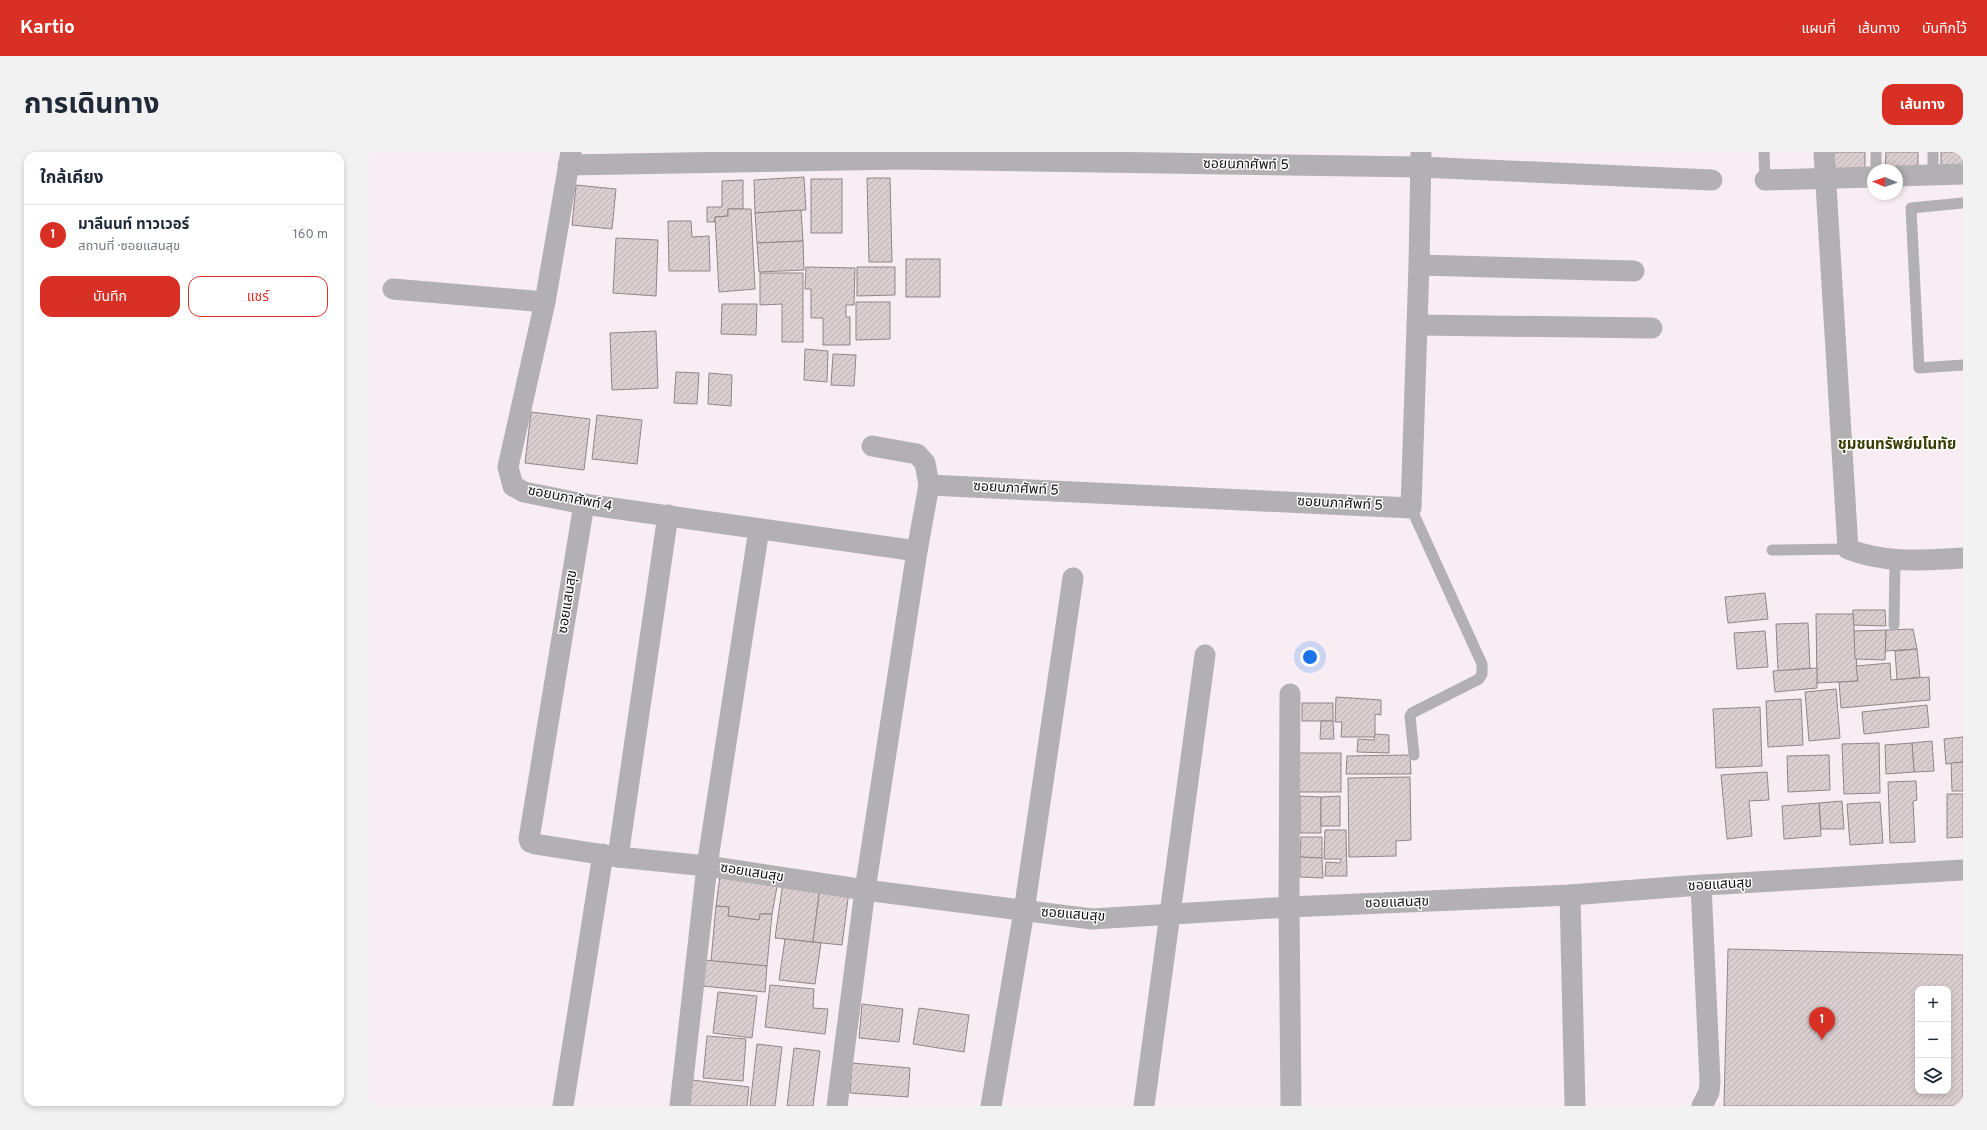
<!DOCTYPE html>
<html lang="th">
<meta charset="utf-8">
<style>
:root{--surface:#fff;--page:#f2f2f3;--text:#1f2937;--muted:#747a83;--line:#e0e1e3;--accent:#d93025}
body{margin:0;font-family:Overpass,"Noto Sans Thai",sans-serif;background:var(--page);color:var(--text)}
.controls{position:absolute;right:12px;bottom:12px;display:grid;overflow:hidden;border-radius:8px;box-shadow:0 2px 6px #0003}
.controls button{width:36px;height:36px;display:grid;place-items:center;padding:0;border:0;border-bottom:1px solid var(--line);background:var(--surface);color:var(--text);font:20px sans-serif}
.compass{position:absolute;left:1499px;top:12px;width:36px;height:36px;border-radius:50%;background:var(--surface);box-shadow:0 2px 6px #0003;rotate:272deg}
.you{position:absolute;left:942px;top:505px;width:14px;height:14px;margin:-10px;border:3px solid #fff;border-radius:50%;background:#1a73e8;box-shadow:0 0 0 6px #1a73e833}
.badge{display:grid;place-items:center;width:26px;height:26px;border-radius:50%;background:var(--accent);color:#fff;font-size:13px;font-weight:700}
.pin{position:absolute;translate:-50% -33px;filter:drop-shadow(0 1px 2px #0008)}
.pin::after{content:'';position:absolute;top:21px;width:14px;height:12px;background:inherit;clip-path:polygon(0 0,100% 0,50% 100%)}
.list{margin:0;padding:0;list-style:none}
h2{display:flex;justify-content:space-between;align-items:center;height:52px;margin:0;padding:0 16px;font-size:17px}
h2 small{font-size:13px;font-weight:400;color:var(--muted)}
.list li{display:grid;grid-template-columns:26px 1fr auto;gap:12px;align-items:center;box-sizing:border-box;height:60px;padding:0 16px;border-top:1px solid var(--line)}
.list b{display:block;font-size:15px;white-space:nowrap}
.list p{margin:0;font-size:13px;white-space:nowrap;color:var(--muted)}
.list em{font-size:13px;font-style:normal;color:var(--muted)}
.actions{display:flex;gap:8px;padding:12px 16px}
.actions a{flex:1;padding:9px 0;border:1px solid var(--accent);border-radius:12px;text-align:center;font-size:14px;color:var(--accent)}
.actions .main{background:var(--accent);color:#fff}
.icon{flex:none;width:22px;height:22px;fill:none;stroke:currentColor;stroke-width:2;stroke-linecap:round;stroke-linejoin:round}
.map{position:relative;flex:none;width:1595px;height:954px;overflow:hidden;border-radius:12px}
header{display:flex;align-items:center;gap:24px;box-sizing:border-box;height:56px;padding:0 20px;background:var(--accent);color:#fff}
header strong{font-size:19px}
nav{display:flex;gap:22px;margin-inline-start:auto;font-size:14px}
.intro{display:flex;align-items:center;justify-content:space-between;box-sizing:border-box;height:96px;padding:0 24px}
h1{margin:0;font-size:28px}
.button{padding:10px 18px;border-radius:12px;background:var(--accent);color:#fff;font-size:14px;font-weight:700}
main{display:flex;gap:24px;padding:0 24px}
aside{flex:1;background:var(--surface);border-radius:12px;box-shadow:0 2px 6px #0003}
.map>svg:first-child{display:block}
.building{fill:url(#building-hatch);stroke:#918587;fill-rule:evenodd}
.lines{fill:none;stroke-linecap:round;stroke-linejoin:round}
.service{stroke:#b3b0b4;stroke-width:11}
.minor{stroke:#b3b0b4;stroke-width:21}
.labels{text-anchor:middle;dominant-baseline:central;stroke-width:3;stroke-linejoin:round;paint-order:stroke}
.street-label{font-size:14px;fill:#151214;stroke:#fff}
.neighbourhood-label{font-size:15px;font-weight:bold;fill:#383e00;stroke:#fff}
</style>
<header>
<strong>Kartio</strong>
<nav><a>แผนที่</a><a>เส้นทาง</a><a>บันทึกไว้</a></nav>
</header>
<div class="intro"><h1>การเดินทาง</h1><a class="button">เส้นทาง</a></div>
<main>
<aside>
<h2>ใกล้เคียง<small></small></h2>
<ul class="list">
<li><span class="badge">1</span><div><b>มาลีนนท์ ทาวเวอร์</b><p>สถานที่ · ซอยแสนสุข</p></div><em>160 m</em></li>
</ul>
<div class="actions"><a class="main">บันทึก</a><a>แชร์</a></div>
</aside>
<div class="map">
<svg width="1595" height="954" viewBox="0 0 1595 954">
<defs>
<pattern id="building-hatch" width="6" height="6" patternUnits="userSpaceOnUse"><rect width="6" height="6" fill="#dbced0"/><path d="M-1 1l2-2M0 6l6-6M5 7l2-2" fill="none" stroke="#bbb0b2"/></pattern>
</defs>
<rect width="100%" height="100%" fill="#f8edf3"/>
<g class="building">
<polygon points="1466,0 1497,0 1497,21 1465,21"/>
<polygon points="1518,0 1550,0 1550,19 1517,18"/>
<rect x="1573" y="0" width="22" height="18"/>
<polygon points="436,25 438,58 387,61 386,28"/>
<polygon points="499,26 522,26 524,110 501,110"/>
<rect x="443" y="27" width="31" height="54"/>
<polygon points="375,28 375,57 360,57 360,64 347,65 347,70 339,70 339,55 354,55 354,29"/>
<polygon points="208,33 248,37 244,77 204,73"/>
<polygon points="360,57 383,57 387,137 351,140 347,65 360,64"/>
<polygon points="433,58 435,89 389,91 387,61"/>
<polygon points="300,69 323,69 324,85 341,84 342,119 301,119"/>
<polygon points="248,86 290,88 288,144 245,141"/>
<polygon points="435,89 436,118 391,120 389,91"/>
<rect x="538" y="107" width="34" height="38"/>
<polygon points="438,115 487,116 486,153 478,153 478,165 482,165 482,193 455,193 455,166 443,166 443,137 437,137"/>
<polygon points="489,115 527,115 527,143 489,144"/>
<polygon points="392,121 435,121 435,190 414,190 414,152 392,153"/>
<polygon points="488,150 522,150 522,187 488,188"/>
<polygon points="354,152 389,152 388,183 353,182"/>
<polygon points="288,179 290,236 244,238 242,181"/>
<polygon points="437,197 460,199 459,230 436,228"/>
<polygon points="465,202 488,203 486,234 463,233"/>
<polygon points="308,220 331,221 329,252 306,251"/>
<polygon points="341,221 364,223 363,254 340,252"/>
<polygon points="163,260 222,267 216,318 157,311"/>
<polygon points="229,263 274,268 269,312 224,307"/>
<polygon points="1397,441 1400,467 1360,471 1357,445"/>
<polygon points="1485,458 1517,458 1518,474 1485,473"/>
<polygon points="1448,462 1485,462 1490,529 1449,531"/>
<polygon points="1440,471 1442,516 1410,519 1408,472"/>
<polygon points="1545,477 1549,497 1517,499 1518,478"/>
<polygon points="1518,478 1517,508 1487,507 1486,479"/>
<polygon points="1397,479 1400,515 1369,517 1366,481"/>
<polygon points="1549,497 1552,525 1529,528 1527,499"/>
<polygon points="1522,511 1523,528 1561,525 1562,548 1473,556 1471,530 1490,529 1488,514"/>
<polygon points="1449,516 1449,536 1407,540 1405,519"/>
<polygon points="1468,537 1472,586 1441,589 1437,540"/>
<polygon points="968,545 1013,548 1013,563 1007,562 1007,585 973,585 974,570 967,570"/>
<polygon points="1433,547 1435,593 1400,595 1398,549"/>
<rect x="934" y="551" width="31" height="18"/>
<polygon points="1559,553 1561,575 1496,582 1494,560"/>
<polygon points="1392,555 1394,614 1348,616 1345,557"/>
<polygon points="953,569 965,569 966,587 952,587"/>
<polygon points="1007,582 1021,583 1021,601 989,600 990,587 1006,588"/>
<polygon points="1595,585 1595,610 1578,612 1576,587"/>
<polygon points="1564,589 1566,619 1546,620 1544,591"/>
<polygon points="1511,591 1512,641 1476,642 1474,592"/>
<polygon points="1544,591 1546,620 1518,622 1517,593"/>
<rect x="929" y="601" width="44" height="39"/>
<polygon points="1042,603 1043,622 978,622 979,604"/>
<polygon points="1461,603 1462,638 1420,640 1419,604"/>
<polygon points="1595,610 1595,639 1584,639 1583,611"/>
<polygon points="1399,620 1401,648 1381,649 1384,684 1359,687 1353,623"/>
<polygon points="1042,625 1043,688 1028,689 1028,704 981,705 980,626"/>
<polygon points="1548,629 1549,648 1545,649 1547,690 1522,691 1520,630"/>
<polygon points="1579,642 1595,642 1595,685 1579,686"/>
<polygon points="932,644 953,645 953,681 932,681"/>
<polygon points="972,644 972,674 953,674 953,645"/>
<polygon points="1474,649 1476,677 1453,677 1451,651"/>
<polygon points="1512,650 1515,691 1482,693 1479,652"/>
<polygon points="1451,651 1453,684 1416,687 1414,654"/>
<polygon points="957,678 978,678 979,724 957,724 958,710 972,711 973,707 956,707"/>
<polygon points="933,685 954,685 954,706 932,705"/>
<polygon points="932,705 954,706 955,726 932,725"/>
<polygon points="352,724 410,729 404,762 392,762 391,768 360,764 361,755 348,754"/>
<polygon points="415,730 452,735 445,790 407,786"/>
<polygon points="452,735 481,739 474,793 445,790"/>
<polygon points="348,754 361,755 360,764 391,768 392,762 404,762 399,814 343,809"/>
<polygon points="417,787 453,791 447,832 411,828"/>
<path d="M1360 797 1595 803V954H1356ZM1550 837H1580V939H1550Z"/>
<polygon points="336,808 399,814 397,840 334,834"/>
<polygon points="402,833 446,837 445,856 460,857 457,882 397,875"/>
<polygon points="350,840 389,844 384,886 345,881"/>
<polygon points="494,852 535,857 531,890 491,886"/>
<polygon points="551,856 601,863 596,900 545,892"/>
<polygon points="339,884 378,887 375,929 335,926"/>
<polygon points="389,892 414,895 407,954 382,954"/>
<polygon points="426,896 452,899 445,954 419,954"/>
<polygon points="484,911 542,916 540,945 482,941"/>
<polygon points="324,928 381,935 379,954 321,954"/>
</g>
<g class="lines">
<g class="service">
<polyline points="1396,0 1397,28"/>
<polyline points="1565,0 1565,23"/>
<polyline points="1508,18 1508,0"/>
<polyline points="1595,51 1543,56 1551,216 1595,213"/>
<polyline points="1043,356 1114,512 1114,522 1111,527 1044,561 1042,564 1046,603"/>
<polyline points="1404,398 1480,397"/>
<polyline points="1526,473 1527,409"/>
</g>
<g class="minor">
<polyline points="203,0 177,150 140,315 145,334 156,340 216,352 549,399"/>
<path d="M1456 0 1480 397C1518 412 1555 408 1595 406"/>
<polyline points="200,13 534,7 1052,15 1344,28"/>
<polyline points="1529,24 1595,22"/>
<polyline points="1397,28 1505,25"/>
<polyline points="1051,113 1266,119"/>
<polyline points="25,137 177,150"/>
<polyline points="1049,173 1284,176"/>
<polyline points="561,333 1043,356 1051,113 1053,0"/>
<polyline points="216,352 161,687 162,690 167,692 250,705 339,714 497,738 724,767 921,755 1202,743 1319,734 1595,718"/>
<polyline points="922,542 921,755 923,954"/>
<polyline points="250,705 300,363"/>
<polyline points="1333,733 1342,930 1341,940 1334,954"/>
<polyline points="1202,743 1207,954"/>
<polyline points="195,954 235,702"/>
<polyline points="312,954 339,714 391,377"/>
<polyline points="469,954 497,738 549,399 561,333 557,311 549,302 504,294"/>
<polyline points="623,954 656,759 705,426"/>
<polyline points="776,954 837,503"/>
</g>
</g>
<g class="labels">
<g class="street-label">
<text transform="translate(878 13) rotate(1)">ซอยนภาศัพท์ 5</text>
<text transform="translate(648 337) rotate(3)">ซอยนภาศัพท์ 5</text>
<text transform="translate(202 347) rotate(11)">ซอยนภาศัพท์ 4</text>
<text transform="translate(972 352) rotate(3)">ซอยนภาศัพท์ 5</text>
<text transform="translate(200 450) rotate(-81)">ซอยแสนสุข</text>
<text transform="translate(384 721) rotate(9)">ซอยแสนสุข</text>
<text transform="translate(1352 733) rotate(-3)">ซอยแสนสุข</text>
<text transform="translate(1029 751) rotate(-2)">ซอยแสนสุข</text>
<text transform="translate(705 763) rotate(4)">ซอยแสนสุข</text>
</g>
<g class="neighbourhood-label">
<text x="1529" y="293">ชุมชนทรัพย์มโนทัย</text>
</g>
</g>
</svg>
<div class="controls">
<button>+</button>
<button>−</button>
<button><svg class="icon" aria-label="layers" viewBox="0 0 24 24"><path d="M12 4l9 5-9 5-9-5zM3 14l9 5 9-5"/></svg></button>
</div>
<svg class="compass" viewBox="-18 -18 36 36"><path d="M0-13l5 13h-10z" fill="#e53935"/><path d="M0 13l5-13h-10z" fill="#747a83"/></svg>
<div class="you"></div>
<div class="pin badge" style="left:1454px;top:888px">1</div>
</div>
</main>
